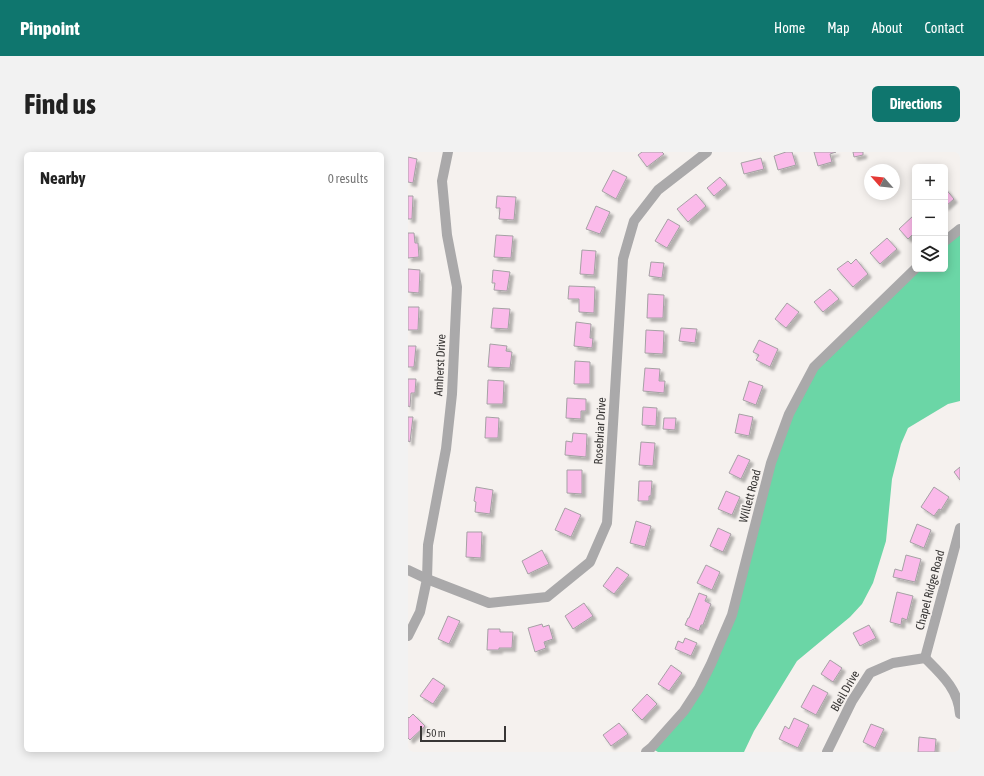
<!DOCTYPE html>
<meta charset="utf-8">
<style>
:root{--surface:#fff;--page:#f2f2f2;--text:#222;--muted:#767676;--line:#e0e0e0;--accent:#0f766e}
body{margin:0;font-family:"Asap Condensed",sans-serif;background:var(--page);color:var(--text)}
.controls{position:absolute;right:12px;top:12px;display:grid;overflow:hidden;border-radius:6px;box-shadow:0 2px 10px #0003}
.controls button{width:36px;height:36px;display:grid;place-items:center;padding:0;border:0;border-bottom:1px solid var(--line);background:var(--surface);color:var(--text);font:20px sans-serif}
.compass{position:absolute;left:456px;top:12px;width:36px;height:36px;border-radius:50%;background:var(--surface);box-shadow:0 2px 10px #0003;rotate:297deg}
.scale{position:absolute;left:12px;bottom:10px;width:86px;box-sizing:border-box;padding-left:4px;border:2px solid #383635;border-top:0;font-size:11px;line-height:14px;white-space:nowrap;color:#383635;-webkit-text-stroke:3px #f5f1ee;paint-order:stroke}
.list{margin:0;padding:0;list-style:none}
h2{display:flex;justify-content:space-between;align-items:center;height:52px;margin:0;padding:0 16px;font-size:17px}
h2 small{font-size:13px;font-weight:400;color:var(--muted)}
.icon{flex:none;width:22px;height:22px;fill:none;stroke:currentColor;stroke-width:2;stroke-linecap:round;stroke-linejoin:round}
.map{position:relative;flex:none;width:552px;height:600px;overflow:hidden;border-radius:6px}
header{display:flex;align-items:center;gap:24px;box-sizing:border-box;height:56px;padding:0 20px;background:var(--accent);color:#fff}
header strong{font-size:19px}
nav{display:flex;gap:22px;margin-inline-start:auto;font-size:14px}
.intro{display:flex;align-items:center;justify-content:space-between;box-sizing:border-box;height:96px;padding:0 24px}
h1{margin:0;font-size:28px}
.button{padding:10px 18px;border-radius:6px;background:var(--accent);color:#fff;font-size:14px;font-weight:700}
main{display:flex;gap:24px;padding:0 24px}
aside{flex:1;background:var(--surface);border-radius:6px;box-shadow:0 2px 10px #0003}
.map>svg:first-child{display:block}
.forest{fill:#6bd6a6}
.building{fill:#fbbaea;stroke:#a5a1a4;filter:url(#shadow)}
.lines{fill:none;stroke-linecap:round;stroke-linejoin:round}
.minor{stroke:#aaa9aa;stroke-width:10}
.labels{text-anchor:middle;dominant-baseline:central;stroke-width:3.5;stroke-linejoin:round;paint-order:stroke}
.street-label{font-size:12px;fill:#383635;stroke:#f5f1ee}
</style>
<header>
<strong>Pinpoint</strong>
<nav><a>Home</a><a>Map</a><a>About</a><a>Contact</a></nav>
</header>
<div class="intro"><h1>Find us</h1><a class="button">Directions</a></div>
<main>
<aside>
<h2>Nearby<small>0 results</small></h2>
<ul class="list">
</ul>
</aside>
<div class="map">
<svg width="552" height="600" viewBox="0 0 552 600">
<defs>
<filter id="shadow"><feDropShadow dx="3.5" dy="3.5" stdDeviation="1" flood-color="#0004"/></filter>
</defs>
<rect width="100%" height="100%" fill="#f5f1ee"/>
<polygon class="forest" points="552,77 552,249 540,252 500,276 493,292 484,327 478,389 465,431 454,452 442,465 389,509 346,579 336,600 250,600 243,596 276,559 324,463 363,311 406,215 507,117 537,117 537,89"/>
<g class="building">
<polygon points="234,0 254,0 256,2 239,15 230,3"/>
<polygon points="378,0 384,0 388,13 370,18 366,4"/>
<polygon points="406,0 428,0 422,2 424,10 410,14"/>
<polygon points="445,0 455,0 455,3 446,5"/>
<polygon points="0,5 9,7 5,31 0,30"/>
<polygon points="353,6 356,17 336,22 333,11"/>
<polygon points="205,18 219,25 208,47 194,39"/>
<polygon points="312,25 319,33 306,44 299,36"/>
<polygon points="537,36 546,47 537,55"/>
<polygon points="288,42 298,54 280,70 269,57"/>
<polygon points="0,44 5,44 4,67 0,67"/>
<polygon points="89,44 108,45 106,68 91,67 92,56 88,56"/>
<polygon points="188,54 202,60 192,82 178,77"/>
<polygon points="506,63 507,64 507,80 500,87 491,77"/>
<polygon points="260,67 272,74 259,96 247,89"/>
<polygon points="0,81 6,81 7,91 10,91 11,105 0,106"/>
<polygon points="88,83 105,84 103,106 86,105"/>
<polygon points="479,86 489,97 472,112 462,101"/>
<polygon points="174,98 188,99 186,123 172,122"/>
<polygon points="448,107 460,122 445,135 429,117 440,109 443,112"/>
<polygon points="243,110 256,111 254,126 241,124"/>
<polygon points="0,117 12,118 11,141 0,140"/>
<polygon points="85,118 102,120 99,139 86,138 87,131 84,131"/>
<polygon points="161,134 187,135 186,161 171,160 171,147 160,147"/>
<polygon points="422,137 431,147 415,160 406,150"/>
<polygon points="240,142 256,143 255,166 239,166"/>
<polygon points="379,151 391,160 378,176 367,167"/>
<polygon points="0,155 11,155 10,178 0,178"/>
<polygon points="85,156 102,157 100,177 83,176"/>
<polygon points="168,170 183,172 182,186 185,186 184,196 166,194"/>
<polygon points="273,176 289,177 287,191 271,189"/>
<polygon points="238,178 256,179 255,202 237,201"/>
<polygon points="351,188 370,197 362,215 348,208 351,203 345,200"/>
<polygon points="82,192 99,194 98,199 104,200 102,216 80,215"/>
<polygon points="0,194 8,194 6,215 0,215"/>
<polygon points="167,209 182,210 182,232 166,232"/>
<polygon points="237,216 252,217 251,229 257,229 256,241 235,239"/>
<polygon points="0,227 8,227 7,241 3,241 2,255 0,254"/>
<polygon points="80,228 96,229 95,252 79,252"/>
<polygon points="341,229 355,234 348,253 335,248"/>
<polygon points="159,246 178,247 178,259 173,259 173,267 158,266"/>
<polygon points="235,255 249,256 248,274 234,273"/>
<polygon points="331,262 345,265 341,284 327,281"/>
<polygon points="0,265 5,265 2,290 0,289"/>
<polygon points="78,265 91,266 90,286 77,286"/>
<polygon points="256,266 268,266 267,278 255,277"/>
<polygon points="165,281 179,282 178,305 157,303 158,289 164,290"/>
<polygon points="233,290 247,291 245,314 231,313"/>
<polygon points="330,303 342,308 333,327 321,321"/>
<polygon points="552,315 552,328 546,320"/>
<polygon points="159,318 174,318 174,342 159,341"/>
<polygon points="231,329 244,329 243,344 241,344 241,349 230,349"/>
<polygon points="68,335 85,338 82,362 67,360 68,350 66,349"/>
<polygon points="526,335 541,345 533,358 531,357 526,364 513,355"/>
<polygon points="318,339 332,345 324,363 310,357"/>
<polygon points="157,356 173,363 163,385 147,378"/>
<polygon points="228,369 243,374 237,395 222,391"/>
<polygon points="509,372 523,378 516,396 502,390"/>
<polygon points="310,376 323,382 315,400 302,394"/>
<polygon points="59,380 74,380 73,406 58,405"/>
<polygon points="134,398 141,412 120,422 114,409"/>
<polygon points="498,403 513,407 507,430 485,425 487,417 494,419"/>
<polygon points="298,413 312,420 304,438 289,431"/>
<polygon points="209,415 221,423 206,442 195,434"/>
<polygon points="489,440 505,444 499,468 494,466 493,473 482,470"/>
<polygon points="291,441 299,444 297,449 303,452 295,473 293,473 291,479 277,473 280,466 281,466"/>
<polygon points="176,451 185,464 165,477 157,464"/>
<polygon points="40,464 52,469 41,492 30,487"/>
<polygon points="134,472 135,475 141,473 145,487 136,490 138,496 127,500 120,476"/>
<polygon points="461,473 468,486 452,494 445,481"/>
<polygon points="80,477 92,477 92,480 105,480 104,496 91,496 91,498 79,498"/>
<polygon points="277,486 289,491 283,504 267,497 270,489 275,491"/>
<polygon points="422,508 434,516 425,530 413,522"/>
<polygon points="263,513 274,521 261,539 250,532"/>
<polygon points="25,526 37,534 25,552 12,544"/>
<polygon points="405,533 420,541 408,563 393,555"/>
<polygon points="239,542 249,552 234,568 224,558"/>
<polygon points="5,562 17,574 2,588 0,586 0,565 1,566"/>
<polygon points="386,566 401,573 390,596 371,587 377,574 381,577"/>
<polygon points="211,571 220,582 203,594 195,583"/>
<polygon points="463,572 476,577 467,596 455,590"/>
<polygon points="511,585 528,587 527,600 510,600"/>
</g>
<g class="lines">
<g class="minor">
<polyline points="537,89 552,77"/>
<polyline points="0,418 19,427 81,451 139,445 182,410 199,371 215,107 226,69 250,38 299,0"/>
<polyline points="0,484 12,460 19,427 20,393 38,297 44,242 49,135 39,83 34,29 40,0"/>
<polyline points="517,506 552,376"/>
<path d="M517 506C534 523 550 537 552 562"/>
<polyline points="238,600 243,596 276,559 291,536 303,512 324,463 363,311 381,262 406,215 507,117"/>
<polyline points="419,600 444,549 462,521 485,511 517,506"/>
</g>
</g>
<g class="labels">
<g class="street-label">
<text transform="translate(32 213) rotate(-87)">Amherst Drive</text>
<text transform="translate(192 279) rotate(-87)">Rosebriar Drive</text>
<text transform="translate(342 344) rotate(-75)">Willett Road</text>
<text transform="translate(522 438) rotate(-75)">Chapel Ridge Road</text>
<text transform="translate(437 539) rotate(-60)">Bleil Drive</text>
</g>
</g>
</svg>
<div class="controls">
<button>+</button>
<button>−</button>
<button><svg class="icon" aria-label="layers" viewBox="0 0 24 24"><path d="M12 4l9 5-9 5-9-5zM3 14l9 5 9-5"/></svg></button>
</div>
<svg class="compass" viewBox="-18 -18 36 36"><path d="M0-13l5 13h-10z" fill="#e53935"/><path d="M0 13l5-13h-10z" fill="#767676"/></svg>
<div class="scale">50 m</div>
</div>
</main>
